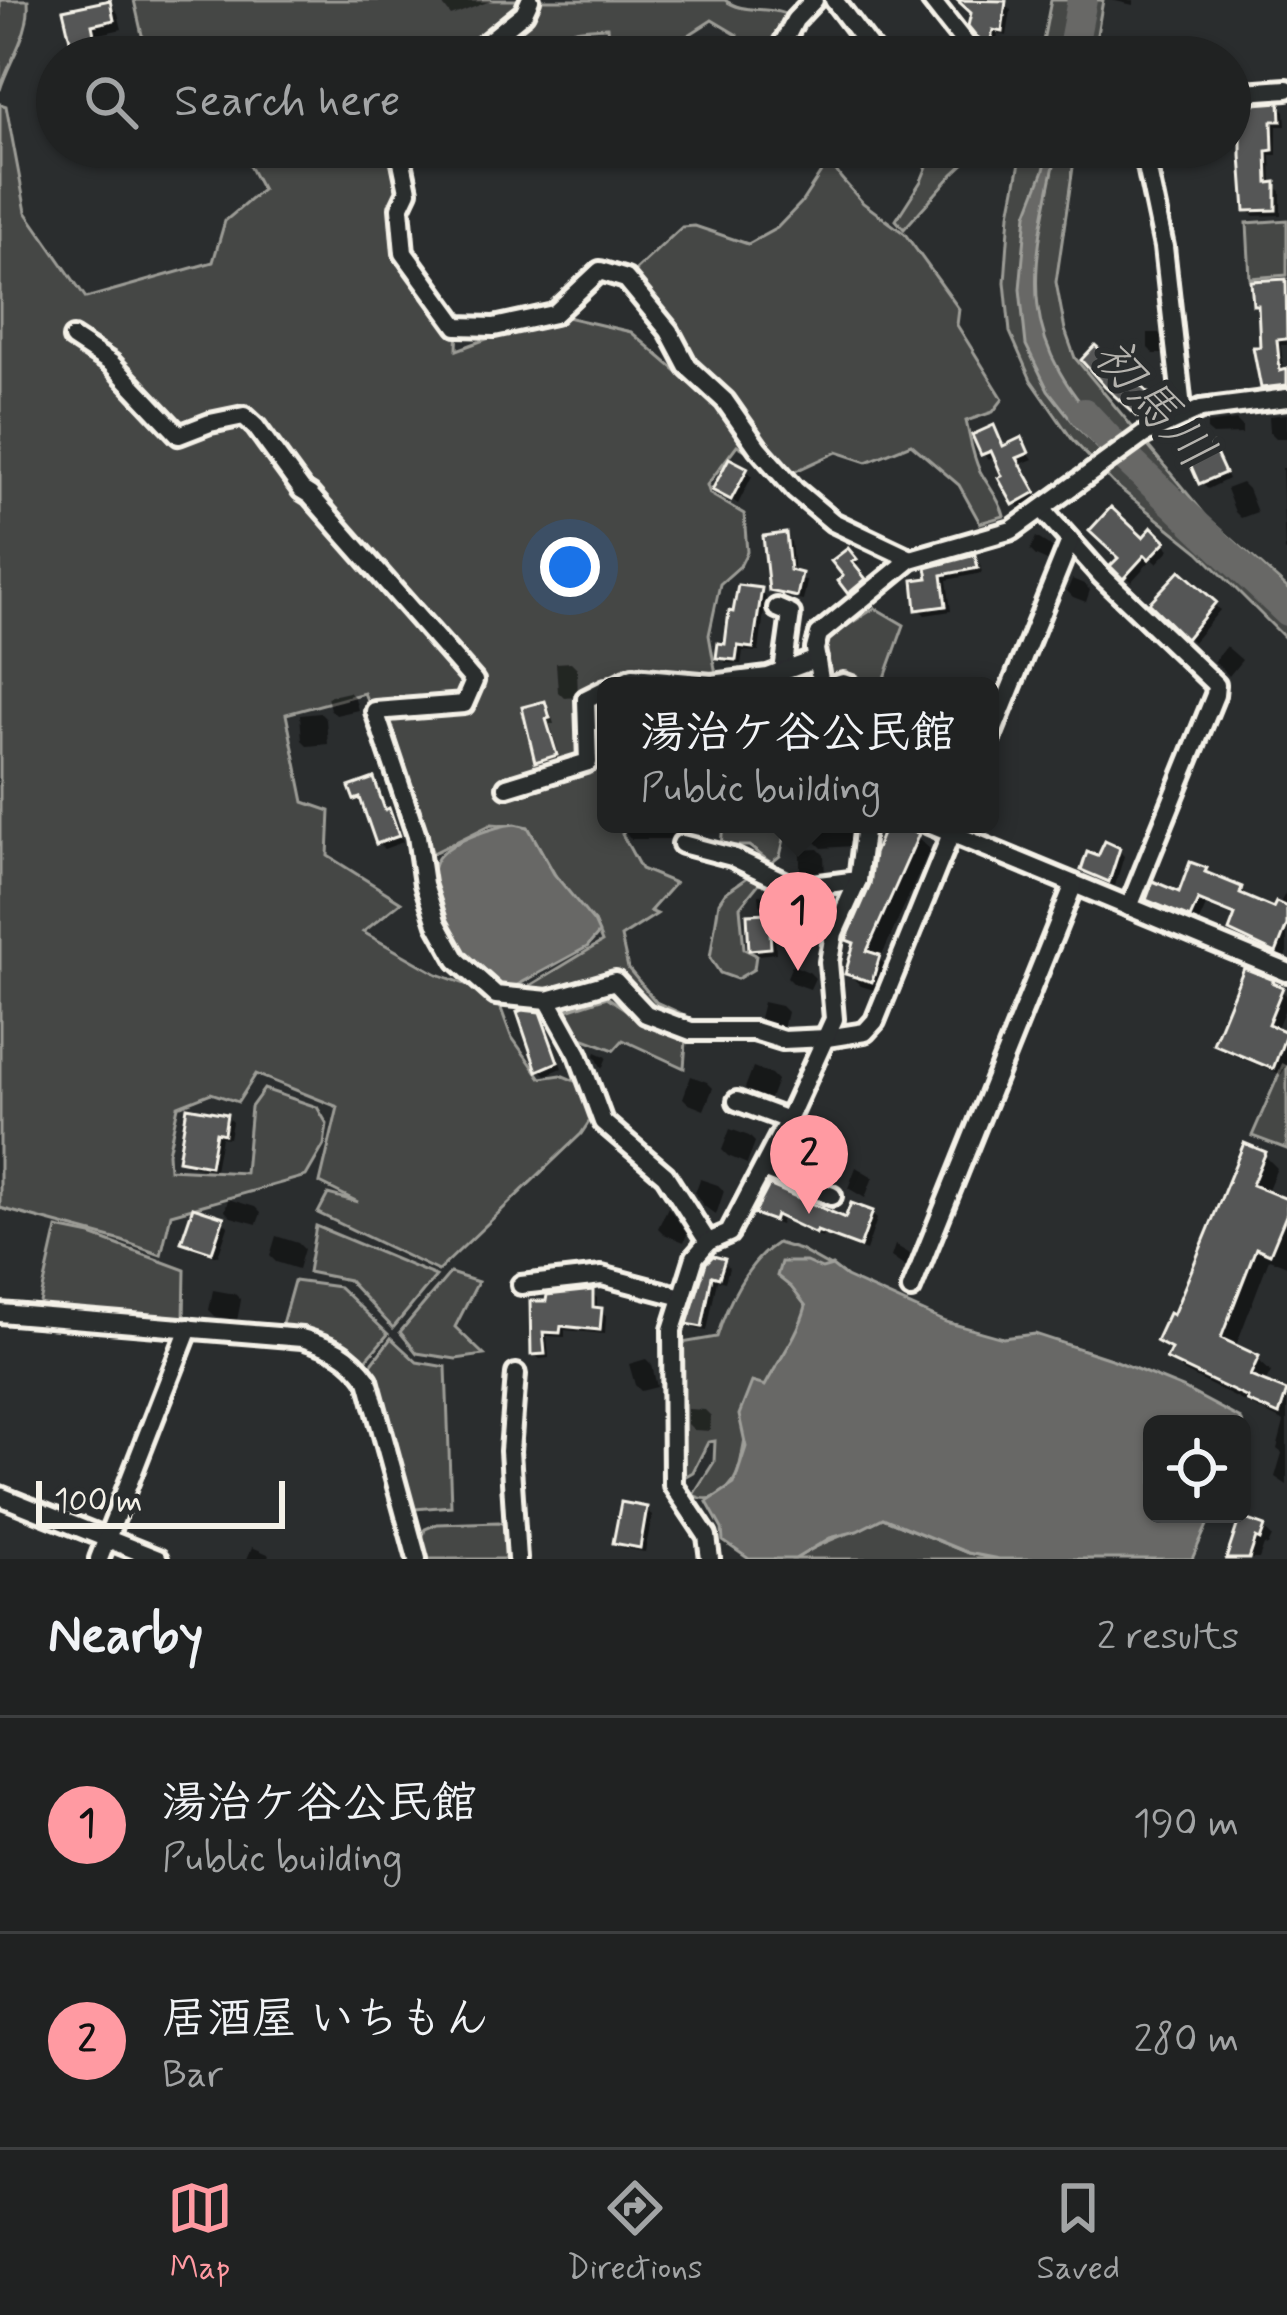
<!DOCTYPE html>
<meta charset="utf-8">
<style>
:root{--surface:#202222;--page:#282a2a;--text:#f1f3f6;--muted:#a2a4a5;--line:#3d3f40;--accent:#ff9aa2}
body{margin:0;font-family:Mynerve,"Klee One",sans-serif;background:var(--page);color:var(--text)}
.controls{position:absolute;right:36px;bottom:36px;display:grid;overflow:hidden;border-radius:18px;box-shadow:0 3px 9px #0004}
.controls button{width:108px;height:108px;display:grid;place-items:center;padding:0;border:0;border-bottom:3px solid var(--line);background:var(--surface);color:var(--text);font:60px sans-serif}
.scale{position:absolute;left:36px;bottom:30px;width:249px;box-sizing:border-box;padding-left:12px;border:6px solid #f4f1e8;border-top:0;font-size:33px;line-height:42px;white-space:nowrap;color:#f4f1e8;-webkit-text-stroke:9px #2a2d2e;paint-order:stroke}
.you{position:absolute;left:570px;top:567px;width:42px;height:42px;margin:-30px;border:9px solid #fff;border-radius:50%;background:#1a73e8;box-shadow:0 0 0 18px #1a73e833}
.badge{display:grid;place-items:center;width:78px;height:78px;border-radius:50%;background:var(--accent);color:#111;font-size:39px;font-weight:700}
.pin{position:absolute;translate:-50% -99px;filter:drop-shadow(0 3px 6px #0008)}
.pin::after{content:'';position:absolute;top:63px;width:42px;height:36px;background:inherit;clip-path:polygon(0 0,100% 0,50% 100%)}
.popup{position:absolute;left:597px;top:677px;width:402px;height:156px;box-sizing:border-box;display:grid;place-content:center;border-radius:18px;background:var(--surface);filter:drop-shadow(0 3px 9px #0005);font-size:39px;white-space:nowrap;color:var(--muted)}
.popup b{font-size:45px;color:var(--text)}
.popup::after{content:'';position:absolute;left:50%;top:100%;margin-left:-24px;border:24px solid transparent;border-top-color:var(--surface)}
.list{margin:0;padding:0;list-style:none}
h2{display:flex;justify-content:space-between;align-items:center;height:156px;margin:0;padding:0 48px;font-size:51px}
h2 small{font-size:39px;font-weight:400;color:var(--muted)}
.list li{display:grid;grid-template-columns:78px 1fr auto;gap:36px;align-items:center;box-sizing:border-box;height:216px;padding:0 48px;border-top:3px solid var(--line)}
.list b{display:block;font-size:45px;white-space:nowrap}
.list p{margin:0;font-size:39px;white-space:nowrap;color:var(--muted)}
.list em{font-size:39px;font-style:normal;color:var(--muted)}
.icon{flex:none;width:66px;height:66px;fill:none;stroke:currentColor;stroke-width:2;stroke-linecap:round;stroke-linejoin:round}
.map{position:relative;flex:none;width:1287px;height:1559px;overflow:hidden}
.search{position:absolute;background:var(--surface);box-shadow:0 3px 9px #0004;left:36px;right:36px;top:36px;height:132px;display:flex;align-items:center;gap:30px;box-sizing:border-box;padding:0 42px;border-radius:66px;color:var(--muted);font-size:45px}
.sheet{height:588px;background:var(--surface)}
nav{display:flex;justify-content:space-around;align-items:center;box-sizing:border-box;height:168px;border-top:3px solid var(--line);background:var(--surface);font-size:33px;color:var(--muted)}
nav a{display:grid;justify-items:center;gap:6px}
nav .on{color:var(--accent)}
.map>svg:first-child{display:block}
.green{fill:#444645;stroke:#9c9c96;stroke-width:3}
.water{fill:#676866;stroke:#9f9f9a;stroke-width:3}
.shadow{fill:#0007}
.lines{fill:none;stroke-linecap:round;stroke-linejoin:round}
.river{stroke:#676866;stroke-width:30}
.building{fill:#555756;stroke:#f4f1e8;stroke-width:3}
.minor-casing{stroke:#f4f1e8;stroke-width:26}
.minor{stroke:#2a2d2e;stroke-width:16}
.labels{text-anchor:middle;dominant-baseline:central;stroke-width:12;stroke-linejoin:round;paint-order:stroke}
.water-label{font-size:51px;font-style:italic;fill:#b5b3ae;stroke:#2a2d2e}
</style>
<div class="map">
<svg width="1287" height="1559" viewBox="0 0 1287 1559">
<rect width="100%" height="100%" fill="#2a2d2e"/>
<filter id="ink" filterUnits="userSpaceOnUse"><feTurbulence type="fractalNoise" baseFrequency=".00833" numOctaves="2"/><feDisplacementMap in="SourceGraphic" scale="24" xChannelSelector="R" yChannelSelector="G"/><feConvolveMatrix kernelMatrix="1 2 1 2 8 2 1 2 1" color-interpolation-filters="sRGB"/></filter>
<g filter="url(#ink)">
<g class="green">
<path d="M0 0H28C31 33 9 60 0 90Z"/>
<path d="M134 0H725C745 16 775 3 795 20L780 57H739L737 35 712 20 667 49 611 54 607 27C578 29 561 27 542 52L543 57H164L142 35Z"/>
<polygon points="1051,0 1103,0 1093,57 1040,57"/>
<path d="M0 104 6 106 26 212 86 298 213 262 225 221 262 190 239 147H408L412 183 396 237 458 322 457 350 554 314 631 332 694 386 626 279 682 227 695 226 748 244 777 228 801 203 829 160 841 178 863 203 905 234 959 309 957 325 1003 399 993 412 966 421C970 437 972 455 980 471 988 486 1000 499 1004 516L980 523 959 485 911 444 867 462 837 452 787 475 737 445 707 485 710 494 744 514 747 552 740 566 720 584 709 635 718 686H606V824H628L622 834 641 869 675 883 650 911 657 914 621 937 628 968 656 1002 689 1017C658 1016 636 989 614 970L594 987 559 1003 521 991 602 942 594 922 578 916 528 827 492 824 433 853 364 693 286 714 304 802 330 811 328 856 401 902 363 932 437 974 496 995 511 1036 541 1078 561 1075 594 1089 591 1119 581 1134 438 1271 318 1213 328 1194 358 1202 320 1183 338 1107 256 1074 238 1102 211 1093 178 1106 168 1153 169 1169 245 1173 251 1107 264 1089 317 1107 327 1124 324 1145 306 1176 171 1214 161 1255 122 1241 0 1208Z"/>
<polygon points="935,147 982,147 953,174 904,229 896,220 921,181"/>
<polygon points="1023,147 1076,147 1056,282 1065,330 1075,358 1206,516 1287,588 1287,640 1199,552 1114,484 1072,439 1031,380 1010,332 1005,282 1010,214"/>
<polygon points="1287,220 1287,275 1250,278 1247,223"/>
<polygon points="875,608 904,625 882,686 825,686 819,674 829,637"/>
<polygon points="723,824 782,824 786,831 780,856 771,863 749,846 721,846"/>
<polygon points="762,867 780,869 780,877 760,882 740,907 744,949 756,955 754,969 737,979 720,973 710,958 719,902 725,893"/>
<polygon points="607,997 647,1024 686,1041 684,1068 623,1040 614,1050 582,1038 561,1012"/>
<polygon points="1283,1065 1287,1067 1287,1149 1252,1136"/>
<polygon points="316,1226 436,1276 393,1328 348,1280 308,1272"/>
<polygon points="57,1228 91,1235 185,1270 184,1320 37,1316"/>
<path d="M777 1243 800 1250 841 1273C811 1321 778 1369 751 1420 741 1439 745 1464 732 1483 721 1498 709 1503 693 1495L714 1462 715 1441 708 1442 693 1472 679 1480 682 1343 717 1337C727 1304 747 1262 777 1243Z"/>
<polygon points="450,1273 478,1282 455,1327 484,1355 456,1359 417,1353 400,1332"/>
<polygon points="294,1281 339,1287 388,1334 359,1368 351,1349 283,1336 282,1324"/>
<polygon points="391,1338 417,1362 446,1367 451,1506 403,1510 364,1374"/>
<path d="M883 1518 968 1553 999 1559H795C823 1540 853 1533 883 1518Z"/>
<polygon points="499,1522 512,1528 515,1559 426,1559 422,1539 425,1529 437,1524"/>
</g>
<g class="water">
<path d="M1050 147H1058C1030 275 1013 340 1114 440L1099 449 1077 427 1048 390 1026 345 1020 289 1027 214 1044 170Z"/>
<path d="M515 824 528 827 554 874 594 922 599 933 587 947 510 989C475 975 413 897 438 858 450 841 496 826 515 824Z"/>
<path d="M781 1262H806L822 1269 832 1266 846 1277 946 1322 1003 1338 1035 1334 1114 1360 1183 1388 1241 1419 1247 1436 1242 1448V1424H1152V1514H1212L1192 1559H999L968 1553 883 1518 857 1531 830 1538 795 1559H749L723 1541 722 1529 707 1502 734 1484 746 1447 739 1415 752 1382 765 1386C780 1358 798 1336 806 1306L791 1287 777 1276Z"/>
</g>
<g class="shadow">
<polygon points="439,0 493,0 451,16"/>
<polygon points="960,0 993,0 992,2 1005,4 1011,10 1007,36 998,34 995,49 983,40 974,12"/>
<polygon points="1111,0 1134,0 1133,5"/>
<polygon points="109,3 118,13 122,29 100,34 105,57 77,57 67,13"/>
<polygon points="1218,43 1224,49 1224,57 1190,57 1190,45"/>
<polygon points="1279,105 1285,111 1286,126 1277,126 1277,155 1271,155 1272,185 1281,191 1281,215 1254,216 1248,210 1245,131 1230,132 1230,109"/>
<polygon points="1285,282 1287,345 1281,345 1284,373 1287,373 1287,391 1270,393 1264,387 1261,309 1256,304"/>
<polygon points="1148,333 1159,333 1165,339 1167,354 1154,354 1148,348"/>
<polygon points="1095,349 1158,406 1146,420 1114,392"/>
<polygon points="1287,414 1287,438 1276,438 1270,432 1269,416"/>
<polygon points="1236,420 1242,426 1242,434 1213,435 1207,430 1207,424"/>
<polygon points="994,429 1005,448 1021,441 1033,459 1021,464 1040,499 1021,509 1016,503 996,456 989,460 983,454"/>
<polygon points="1211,449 1217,455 1228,479 1208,489 1202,483"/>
<polygon points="1282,468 1287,468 1287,552 1285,550"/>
<polygon points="746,470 752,476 738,504 716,489"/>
<polygon points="1242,483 1248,489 1257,512 1241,518 1235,512 1226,489"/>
<polygon points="1152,532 1170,549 1157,563 1152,559 1131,582 1114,566"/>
<polygon points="785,536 791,542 794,574 807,582 803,601 778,596 771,589"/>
<polygon points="1036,537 1060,552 1054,564 1036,556 1030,550"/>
<polygon points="848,552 859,564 854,568 868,585 855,596 842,581 848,576"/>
<polygon points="974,558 980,564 982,573 947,580 951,611 925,615 919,609 932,581 930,570"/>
<polygon points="1180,574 1220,610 1193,642 1153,603"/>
<polygon points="1072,579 1084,584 1090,590 1086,602 1073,597 1067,591"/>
<polygon points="760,591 766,597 759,652 743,651 741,664 726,663 720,657"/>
<polygon points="1226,646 1242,660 1229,676 1214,661"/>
<polygon points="571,662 577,668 578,697 564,698 558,692 556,663"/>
<polygon points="349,692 355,698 358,710 336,715 330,709 327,697"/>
<polygon points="544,704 550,710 554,724 550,724 561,761 544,766 538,760"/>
<polygon points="320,713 326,719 328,744 308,746 302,740 300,715"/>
<polygon points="373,782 379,788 387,810 394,818 403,842 384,849 378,843 362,805 356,799"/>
<polygon points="625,824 677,824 677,839 631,839 625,832"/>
<polygon points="847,824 852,829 853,846 822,848 816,842 815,825"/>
<polygon points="917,837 930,849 880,960 891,970 884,993 861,986 848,973"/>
<polygon points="818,849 824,855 825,877 806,879 800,873 800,850"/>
<polygon points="1118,850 1124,856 1115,886 1091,876 1085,869"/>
<polygon points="1205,870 1213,878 1241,889 1249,898 1248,901 1275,912 1287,890 1287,953 1284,959 1241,938 1233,930 1237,918 1206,906 1198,924 1157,907 1149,899 1181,896"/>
<polygon points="772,894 782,898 789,908 766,910 760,904 759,895"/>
<polygon points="768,916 774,922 776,953 758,955 752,949"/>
<polygon points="792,965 809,972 815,978 810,989 793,983 787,977"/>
<polygon points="1281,990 1287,996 1287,1004 1276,1030 1287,1035 1287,1065 1281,1075 1224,1051 1216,1043"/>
<polygon points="763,1002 781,1006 787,1012 783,1029 765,1024 759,1018"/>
<polygon points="539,1015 545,1021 562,1068 546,1075 540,1069"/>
<polygon points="596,1052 607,1057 602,1069 595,1055"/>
<polygon points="753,1067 771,1074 777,1080 769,1101 751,1094 745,1088"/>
<polygon points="691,1076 707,1082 713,1088 704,1110 689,1104 683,1098"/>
<polygon points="226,1116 232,1122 229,1138 221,1137 215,1170 187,1165 181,1159"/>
<polygon points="730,1129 749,1136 755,1142 747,1164 728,1156 722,1150"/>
<polygon points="826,1155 831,1160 824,1181 792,1168 786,1162"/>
<polygon points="1264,1155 1277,1168 1266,1194 1287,1202 1287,1266 1269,1259 1236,1346 1257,1359 1271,1372 1264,1385 1287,1395 1287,1485 1275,1477 1282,1453 1277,1449 1284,1422 1183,1371 1170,1358 1172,1353 1159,1341 1175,1319"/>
<polygon points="856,1167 873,1177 865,1198 848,1188"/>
<polygon points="700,1179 718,1185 724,1191 716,1215 704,1206 695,1193"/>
<polygon points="770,1189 847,1222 871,1213 877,1219 866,1251 823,1235 822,1238 782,1219 780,1225 763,1219 758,1214"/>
<polygon points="228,1199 255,1207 261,1213 257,1224 231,1217 225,1211"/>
<polygon points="668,1207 687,1234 684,1242 664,1234 658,1228"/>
<polygon points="222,1220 228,1226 218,1256 190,1247 184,1241"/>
<polygon points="276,1236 298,1243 304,1249 298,1269 276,1262 270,1256"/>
<polygon points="895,1245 917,1258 912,1272 891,1257"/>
<polygon points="723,1262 729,1268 725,1282 717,1280 707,1331 696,1329 691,1323 709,1265"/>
<polygon points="213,1290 235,1294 241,1300 237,1321 215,1316 209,1310"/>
<polygon points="592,1293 597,1298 597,1311 606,1316 605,1334 565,1330 565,1337 547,1336 549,1358 540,1359 534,1354 533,1304"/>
<polygon points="646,1359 652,1365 657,1387 641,1391 635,1385 629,1364"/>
<polygon points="688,1409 705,1410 711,1416 710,1431 694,1430 688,1424"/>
<polygon points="646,1510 652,1516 645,1552 623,1548 617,1542"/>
<polygon points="1263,1528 1272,1537 1268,1546 1264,1545 1259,1559 1229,1559"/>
<polygon points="252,1547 268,1554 270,1559 247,1559"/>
</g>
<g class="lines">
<g class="river">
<polyline points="1071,57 1082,0"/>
<polyline points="1084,413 1127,459 1287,611"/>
</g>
</g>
<g class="building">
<polygon points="110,0 114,20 92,25 99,57 74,57 63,10"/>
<polygon points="957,0 1006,1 1002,32 993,30 990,44 981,42 968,26 971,13"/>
<polygon points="1280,102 1281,121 1272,121 1273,150 1267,151 1268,183 1276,182 1276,210 1245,211 1241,156 1241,105"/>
<polygon points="1286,279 1287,339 1277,340 1280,371 1287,369 1287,385 1261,388 1253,347 1260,347 1258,305 1253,305 1251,281"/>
<polygon points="1095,345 1154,398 1138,417 1105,387 1081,360"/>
<polygon points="994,425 1003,446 1022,437 1029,453 1017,458 1036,492 1013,505 998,478 1002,476 991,451 981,455 972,435"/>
<polygon points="1212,445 1225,473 1199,484 1187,457"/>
<polygon points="729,458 748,468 731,500 712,490"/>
<polygon points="1111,507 1143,537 1152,527 1166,541 1149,559 1145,555 1123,579 1110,566 1118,558 1089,531"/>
<polygon points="786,533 790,570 802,573 797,597 769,591 763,536"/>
<polygon points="848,548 857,559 852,562 866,579 848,594 838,581 843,576 831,561"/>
<polygon points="975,555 978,568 942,575 946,606 916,610 913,580 928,578 926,568"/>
<polygon points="1180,570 1216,602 1186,639 1149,603"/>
<polygon points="738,585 762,588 753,648 738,646 736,660 716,658 718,643 725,644 729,611 733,612"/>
<polygon points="545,701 550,718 546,719 557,755 535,762 522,707"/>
<polygon points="374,778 385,810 389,808 399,836 376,844 360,798 354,800 349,787"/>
<polygon points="886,824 894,824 919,834 867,951 880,955 872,982 845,974 854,943 846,940 870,885 874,854"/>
<polygon points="1105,841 1120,848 1109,882 1081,870 1087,852 1098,856"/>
<polygon points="1190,862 1207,868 1205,872 1242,887 1240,894 1273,908 1276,902 1287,907 1287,925 1276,953 1229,931 1235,915 1198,900 1190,918 1146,900 1153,881 1179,892"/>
<polygon points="769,913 771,948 749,950 747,914"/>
<polygon points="1244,968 1274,980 1273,983 1283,987 1268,1024 1287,1032 1273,1069 1213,1044"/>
<polygon points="522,1010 540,1012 558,1062 537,1071 517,1012"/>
<polygon points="187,1107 227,1114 224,1134 216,1132 210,1166 178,1160"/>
<polygon points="793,1139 827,1152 818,1177 782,1163"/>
<polygon points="1244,1143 1266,1152 1252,1185 1287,1199 1287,1213 1270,1254 1256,1248 1221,1338 1259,1356 1250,1376 1287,1391 1279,1415 1247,1401 1248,1398 1166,1359 1171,1349 1156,1341 1169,1313 1173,1315"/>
<polygon points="769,1185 845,1218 851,1203 873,1211 860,1247 817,1231 816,1234 776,1215 774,1221 754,1214"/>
<polygon points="193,1207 224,1217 212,1252 181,1242"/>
<polygon points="713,1256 725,1259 719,1278 712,1276 702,1327 687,1324 706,1263"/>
<polygon points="593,1290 593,1307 602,1308 600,1330 561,1326 560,1333 543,1332 545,1354 531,1355 530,1301 546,1301 547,1295"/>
<polygon points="621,1502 647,1507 640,1548 613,1543"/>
<polygon points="1240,1517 1265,1526 1260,1540 1256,1538 1249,1559 1226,1559"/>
</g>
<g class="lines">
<defs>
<g id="minor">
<polyline points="834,0 877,57"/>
<polyline points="931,0 976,57"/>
<polyline points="469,57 524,13 530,0"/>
<polyline points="776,57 795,20 814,0"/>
<polyline points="1230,93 1287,89"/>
<polyline points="399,147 408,191 400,208 404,253 457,326 494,327 554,314 600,271 626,279 669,331 688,367 725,401 758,448 795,490 833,522 911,559"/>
<polyline points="1143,147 1164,247 1183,417"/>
<polyline points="73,338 111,363 179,435 210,423 244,416 256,427 302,490 310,495 474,681 464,704 375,711 417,836 424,884 437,924 457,960 496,995 548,1000 615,981 646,1014 691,1031 754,1031 783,1040 827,1038 865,1032 875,1021 955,824"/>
<polyline points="1042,509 1101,575 1216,685 1215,695 1129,907"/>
<polyline points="777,608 791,614 783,671"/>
<polyline points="614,686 633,677 712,684 768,677 817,659"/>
<polyline points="821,686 815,649 819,634 911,559 1012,530 1143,435 1201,409 1287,398"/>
<polyline points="834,686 843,683 851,686"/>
<polyline points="990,739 1070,541"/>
<polyline points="507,787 588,762 586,699 606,689"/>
<polyline points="929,824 1287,972"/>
<polyline points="682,844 732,857 797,888 858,880"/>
<polyline points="548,1000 578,1054 603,1122 665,1175 708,1242"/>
<polyline points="737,1101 788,1120"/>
<polyline points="763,1169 832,1196"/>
<polyline points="521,1285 602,1276 682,1297"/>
<polyline points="911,1289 1074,884"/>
<path d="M0 1313 302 1338C333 1348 348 1352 368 1380L417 1559"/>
<polyline points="516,1374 510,1451 517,1559"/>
<polyline points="0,1496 158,1559"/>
<polyline points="99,1559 189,1328"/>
<polyline points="710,1559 707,1536 673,1485 672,1330 695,1257 708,1242 729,1233 788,1120 834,1019 829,962 834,933 858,880 865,824"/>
</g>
</defs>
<use href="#minor" class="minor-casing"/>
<use href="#minor" class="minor"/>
</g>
</g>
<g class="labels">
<g class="water-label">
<text transform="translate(1152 404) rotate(49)">初馬川</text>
</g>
</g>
</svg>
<div class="controls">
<button><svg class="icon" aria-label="locate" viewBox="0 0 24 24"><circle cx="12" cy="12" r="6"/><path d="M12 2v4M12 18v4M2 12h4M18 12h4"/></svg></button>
</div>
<div class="scale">100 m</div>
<div class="you"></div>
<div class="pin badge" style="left:798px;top:971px">1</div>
<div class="popup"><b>湯治ケ谷公民館</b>Public building</div>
<div class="pin badge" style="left:809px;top:1214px">2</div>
<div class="search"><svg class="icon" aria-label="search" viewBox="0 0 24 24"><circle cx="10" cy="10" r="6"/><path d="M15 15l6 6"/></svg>Search here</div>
</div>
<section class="sheet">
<h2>Nearby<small>2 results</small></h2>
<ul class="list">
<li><span class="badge">1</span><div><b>湯治ケ谷公民館</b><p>Public building</p></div><em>190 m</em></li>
<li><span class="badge">2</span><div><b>居酒屋 いちもん</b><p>Bar</p></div><em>280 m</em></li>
</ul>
</section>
<nav>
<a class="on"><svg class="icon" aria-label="map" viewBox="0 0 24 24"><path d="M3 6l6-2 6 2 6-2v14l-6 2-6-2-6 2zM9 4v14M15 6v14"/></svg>Map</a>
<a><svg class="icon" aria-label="directions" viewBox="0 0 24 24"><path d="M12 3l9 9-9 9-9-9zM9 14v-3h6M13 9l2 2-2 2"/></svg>Directions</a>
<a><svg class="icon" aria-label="saved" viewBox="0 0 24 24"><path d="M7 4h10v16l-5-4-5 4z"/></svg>Saved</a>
</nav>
